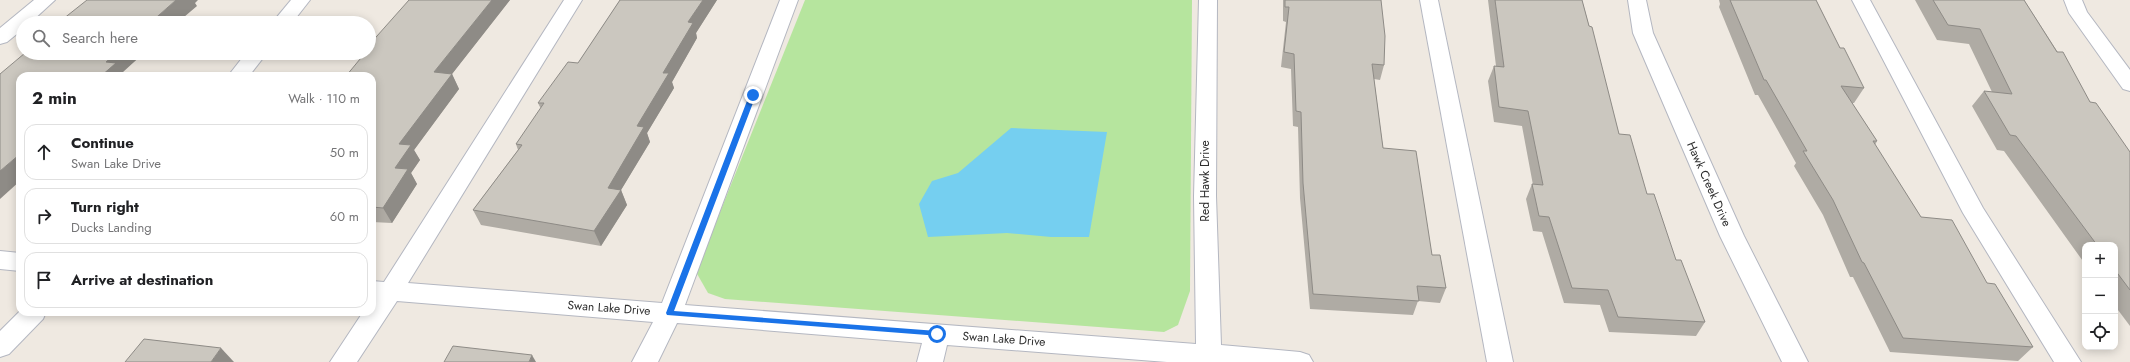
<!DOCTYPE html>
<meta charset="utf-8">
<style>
:root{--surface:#fff;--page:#f6f6f6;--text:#202124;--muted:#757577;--line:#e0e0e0}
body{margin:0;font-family:Jost,sans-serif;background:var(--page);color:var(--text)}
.controls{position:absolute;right:12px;bottom:12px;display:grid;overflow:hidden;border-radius:8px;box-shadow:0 2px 10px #0003}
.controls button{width:36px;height:36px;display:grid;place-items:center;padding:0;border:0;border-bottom:1px solid var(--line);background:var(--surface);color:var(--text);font:20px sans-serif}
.stop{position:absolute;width:12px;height:12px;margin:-9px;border:3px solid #1a73e8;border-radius:50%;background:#fff}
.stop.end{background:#1a73e8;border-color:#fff;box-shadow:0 1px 4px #0008}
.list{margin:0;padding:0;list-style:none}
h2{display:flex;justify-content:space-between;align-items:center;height:52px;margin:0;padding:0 16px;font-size:17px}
h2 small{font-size:13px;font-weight:400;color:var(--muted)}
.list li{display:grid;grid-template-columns:26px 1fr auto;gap:12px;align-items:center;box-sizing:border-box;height:56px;margin:0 8px 8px;padding:0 8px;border:1px solid var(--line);border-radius:12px}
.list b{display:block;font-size:15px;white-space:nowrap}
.list p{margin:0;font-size:13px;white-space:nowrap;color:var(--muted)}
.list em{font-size:13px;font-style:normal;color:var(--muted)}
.icon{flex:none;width:22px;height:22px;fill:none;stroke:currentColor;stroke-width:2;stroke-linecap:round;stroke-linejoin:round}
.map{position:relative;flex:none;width:2130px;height:362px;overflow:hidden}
.search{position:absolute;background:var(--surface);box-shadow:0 2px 10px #0003;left:16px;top:16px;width:360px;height:44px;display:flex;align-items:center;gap:10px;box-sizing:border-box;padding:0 14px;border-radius:22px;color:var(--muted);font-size:15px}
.panel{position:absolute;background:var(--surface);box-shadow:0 2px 10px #0003;left:16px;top:72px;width:360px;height:244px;border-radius:12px}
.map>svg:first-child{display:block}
.green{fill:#b6e59e}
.water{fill:#75cff0}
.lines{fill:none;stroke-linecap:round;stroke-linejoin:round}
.minor-casing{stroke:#b4b7c1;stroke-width:2}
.minor{fill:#fff;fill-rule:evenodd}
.wall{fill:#afaba4}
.shaded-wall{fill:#8e8b86}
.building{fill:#cbc7bf;stroke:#8e8b86}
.route{fill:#1a73e8}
.labels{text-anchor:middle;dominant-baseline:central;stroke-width:3.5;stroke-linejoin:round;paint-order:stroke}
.street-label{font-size:12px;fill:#2e2e2e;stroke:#fff}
</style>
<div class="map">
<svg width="2130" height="362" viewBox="0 0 2130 362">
<rect width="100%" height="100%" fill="#efe9e1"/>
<polygon class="green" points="805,0 1192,0 1190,291 1178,325 1164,332 725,299 708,293 696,272"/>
<polygon class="water" points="1011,128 1107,132 1089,237 1051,237 1007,233 928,237 919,204 932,181 958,173"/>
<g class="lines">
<defs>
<g id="minor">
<polygon points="34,0 55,0 30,23 23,23 23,29 7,42 0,44 0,28"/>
<polygon points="291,0 310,0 292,23 272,23"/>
<polygon points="564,0 582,0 408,283 662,303 780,0 798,0 685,305 1196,344 1194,196 1199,0 1217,0 1216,196 1221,345 1300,352 1309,355 1313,362 1167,362 947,345 943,362 917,362 922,343 677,323 658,362 632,362 653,322 397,301 357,362 330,362 363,312 372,312 372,281 384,282"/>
<polygon points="1420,0 1438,0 1513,362 1487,362"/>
<polygon points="1628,0 1646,0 1653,33 1744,236 1808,362 1782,362 1720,236 1633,33"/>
<polygon points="1852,0 1870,0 1983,208 2081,362 2054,362 1963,213"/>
<polygon points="2064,0 2082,0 2087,12 2130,70 2130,91 2123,89 2069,13"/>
<polygon points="246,53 267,53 249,76 228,76"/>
<polygon points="0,251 20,253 20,271 0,269"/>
<polygon points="20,311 46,312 43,319 9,354 0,357 0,331"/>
</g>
</defs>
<use href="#minor" class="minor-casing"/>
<use href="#minor" class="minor"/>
</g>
<g class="wall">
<polygon points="409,0 510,0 452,74 459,89 414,150 420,160 411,173 417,184 392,223 372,222 372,76"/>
<polygon points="620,0 717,0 696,33 697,38 672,82 674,88 647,133 650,142 621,190 627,205 601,246 481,225 473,210 518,150 516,144 541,109 538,103 578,63"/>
<polygon points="1283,0 1381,0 1384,65 1380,80 1374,79 1383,148 1432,255 1446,288 1440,303 1418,301 1413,315 1310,309 1300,198 1298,127 1293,126 1291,69 1281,67 1286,22 1283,21"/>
<polygon points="1488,0 1582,0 1619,134 1647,194 1676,260 1705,322 1696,336 1609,332 1600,305 1564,303 1542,232 1533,231 1526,199 1532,184 1533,185 1522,126 1494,122 1488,81 1494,66 1496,66"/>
<polygon points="1719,0 1816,0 1840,48 1864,88 1854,103 1852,103 1877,141 1875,145 1921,217 1987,283 2033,347 2018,361 1890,352 1853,277 1850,277 1823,215 1794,166 1796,163 1758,95 1755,95 1719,7 1720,4"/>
<polygon points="1915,0 2024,0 2090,102 2130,152 2130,326 2115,306 2115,245 2085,245 2085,264 2004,151 1997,150 1972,106 1984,91 1992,92 1969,44 1937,40"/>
</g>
<g class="shaded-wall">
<polygon points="176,0 198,0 195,3 197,6 177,23 150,23"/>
<polygon points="492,0 510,0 452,74 459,89 414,150 420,160 411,173 417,184 392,223 383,208 395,168 399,144 434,72"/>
<polygon points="703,0 717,0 696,33 697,38 672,82 674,88 647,133 650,142 621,190 627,205 601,246 594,231 608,188 637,126 688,22"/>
<polygon points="116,53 144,53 123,72 126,76 101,76 106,62"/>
<polygon points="20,154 20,181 0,199 0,171"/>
<polygon points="221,348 234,362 211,362"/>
<polygon points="532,355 536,362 529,362"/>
</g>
<g class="building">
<polygon points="87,0 176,0 150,23 58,23"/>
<polygon points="409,0 492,0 434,72 452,74 399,144 411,145 395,168 408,169 383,208 372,207 372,76 346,76 365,53 369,53 369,45"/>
<polygon points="620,0 703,0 688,22 693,23 663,73 669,73 637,126 644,127 608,188 621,190 594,231 473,210 522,145 516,144 544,103 538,103 568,62 578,63"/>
<polygon points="1285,0 1381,0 1385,36 1384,65 1372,64 1383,148 1416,151 1432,255 1440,255 1446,288 1417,286 1419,301 1313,294 1303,183 1301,112 1296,111 1294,54 1284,52 1289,7 1285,7"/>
<polygon points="1495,0 1582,0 1589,26 1592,27 1619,134 1630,135 1647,194 1654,194 1676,260 1681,260 1705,322 1618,317 1608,290 1572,288 1549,217 1539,216 1532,184 1543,185 1528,111 1499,107 1494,66 1504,67"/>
<polygon points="1730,0 1816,0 1840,48 1844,48 1864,88 1841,86 1877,141 1873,141 1921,217 1952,220 1987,283 1995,284 2033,347 1903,338 1864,263 1862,262 1833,200 1803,151 1807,151 1766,80 1764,80"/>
<polygon points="1933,0 2024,0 2057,52 2063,52 2090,102 2096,103 2130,152 2130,290 2115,270 2115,245 2097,245 2016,136 2010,135 1984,91 2012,94 1980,29 1948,25"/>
<polygon points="25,53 116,53 106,62 116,63 101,76 20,76 20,154 0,171 0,74"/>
<polygon points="144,339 221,348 211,362 125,362"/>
<polygon points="453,346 532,355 529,362 444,362"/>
</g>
<polygon class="route" points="750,93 756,95 674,311 937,331 941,334 940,336 667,315 666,313"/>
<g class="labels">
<g class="street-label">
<text transform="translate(1205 181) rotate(-90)">Red Hawk Drive</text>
<text transform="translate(1709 184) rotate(66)">Hawk Creek Drive</text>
<text transform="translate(609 308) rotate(4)">Swan Lake Drive</text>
<text transform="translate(1004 339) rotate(4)">Swan Lake Drive</text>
</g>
</g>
</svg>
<div class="controls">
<button>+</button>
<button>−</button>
<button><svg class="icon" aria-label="locate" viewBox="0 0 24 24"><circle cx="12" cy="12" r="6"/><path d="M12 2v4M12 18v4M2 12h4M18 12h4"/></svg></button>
</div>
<div class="stop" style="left:937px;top:334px"></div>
<div class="stop end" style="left:753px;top:95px"></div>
<div class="search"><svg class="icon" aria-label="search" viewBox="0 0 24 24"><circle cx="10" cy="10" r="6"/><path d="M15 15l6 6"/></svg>Search here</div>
<section class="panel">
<h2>2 min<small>Walk · 110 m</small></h2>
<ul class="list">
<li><svg class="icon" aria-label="ahead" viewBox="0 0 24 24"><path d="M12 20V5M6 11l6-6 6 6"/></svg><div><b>Continue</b><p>Swan Lake Drive</p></div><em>50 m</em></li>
<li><svg class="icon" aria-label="right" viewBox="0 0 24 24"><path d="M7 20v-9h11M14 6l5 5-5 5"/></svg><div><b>Turn right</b><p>Ducks Landing</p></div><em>60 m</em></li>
<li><svg class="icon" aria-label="arrive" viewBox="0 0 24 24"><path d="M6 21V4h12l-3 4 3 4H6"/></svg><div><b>Arrive at destination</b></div></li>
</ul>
</section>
</div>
